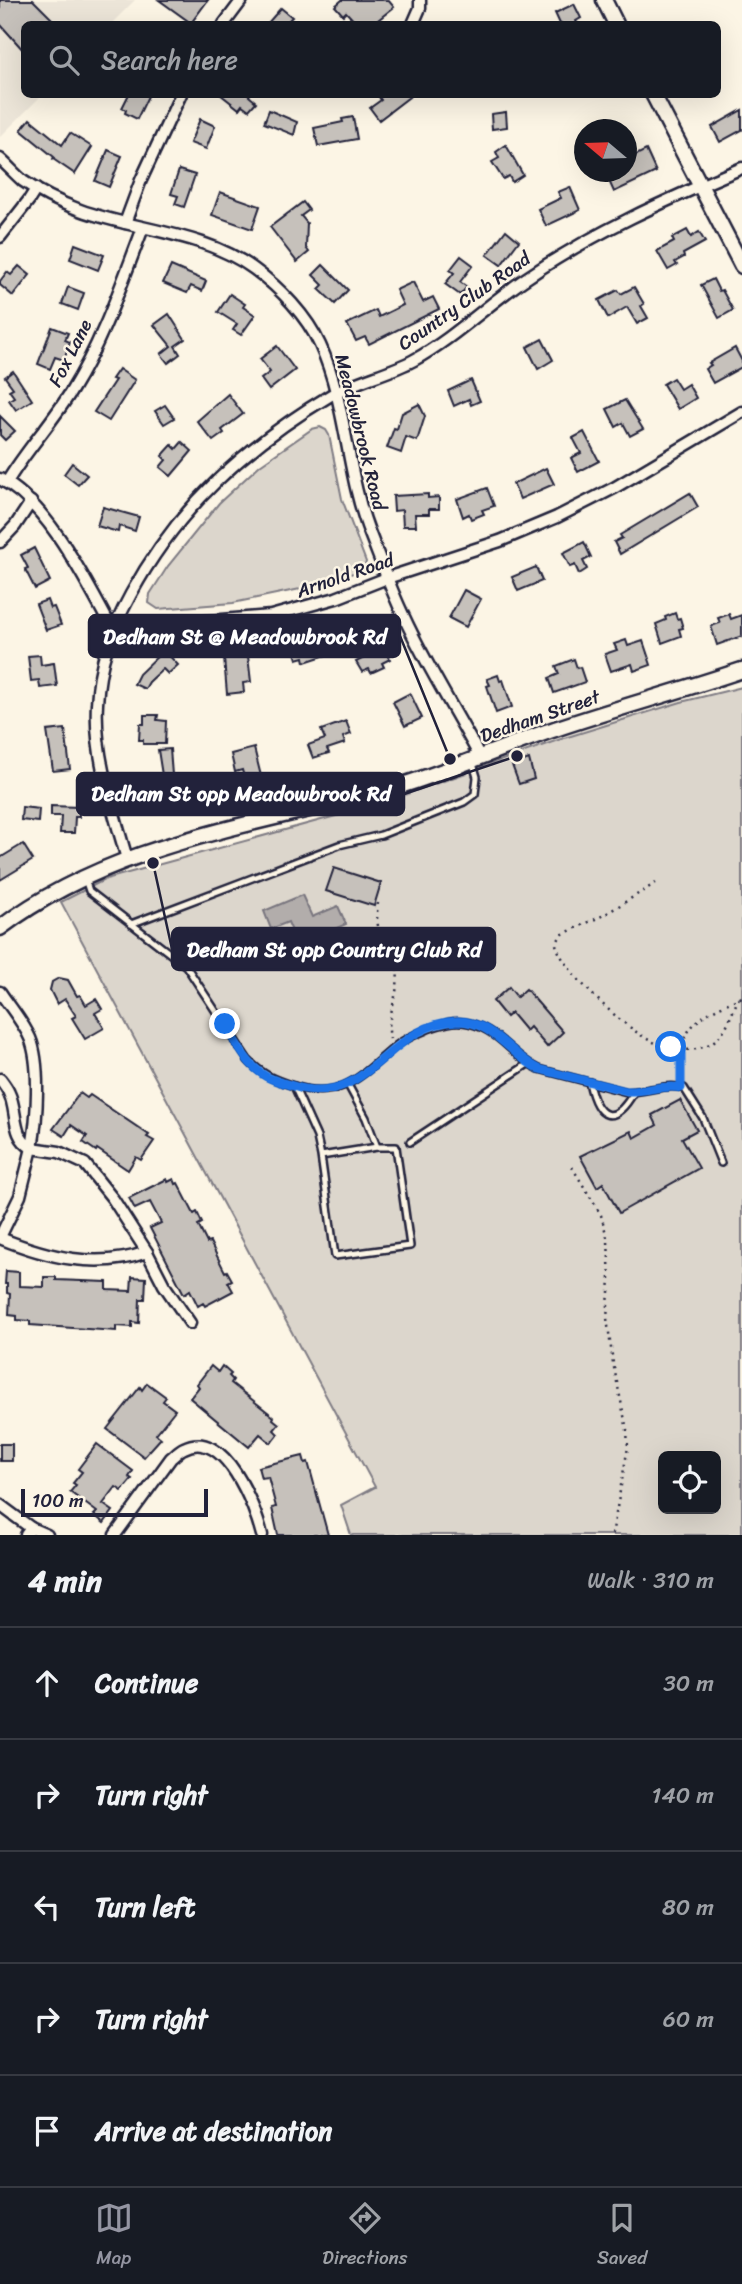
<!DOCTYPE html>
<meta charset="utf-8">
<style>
:root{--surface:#171b24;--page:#20242c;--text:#f1f3f6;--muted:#9ea1a6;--line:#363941;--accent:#9495a2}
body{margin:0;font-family:Sriracha,sans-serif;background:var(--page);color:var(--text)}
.controls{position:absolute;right:21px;bottom:21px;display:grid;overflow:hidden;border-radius:10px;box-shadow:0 7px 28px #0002}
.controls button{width:63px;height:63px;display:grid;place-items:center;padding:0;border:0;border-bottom:2px solid var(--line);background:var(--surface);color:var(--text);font:35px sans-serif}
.compass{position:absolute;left:574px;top:119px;width:63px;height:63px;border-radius:50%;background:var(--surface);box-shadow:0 7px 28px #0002;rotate:289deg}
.scale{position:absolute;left:21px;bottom:18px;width:187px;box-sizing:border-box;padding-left:7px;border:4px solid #22223b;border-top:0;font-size:19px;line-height:24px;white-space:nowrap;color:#22223b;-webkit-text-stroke:5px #fcf5e5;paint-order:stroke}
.stop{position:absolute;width:21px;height:21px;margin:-16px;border:5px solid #1a73e8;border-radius:50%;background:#fff}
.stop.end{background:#1a73e8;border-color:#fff;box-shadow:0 2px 7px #0008}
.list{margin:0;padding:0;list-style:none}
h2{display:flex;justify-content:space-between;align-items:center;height:91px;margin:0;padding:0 28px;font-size:30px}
h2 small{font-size:23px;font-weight:400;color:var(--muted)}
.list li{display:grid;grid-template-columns:46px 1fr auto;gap:21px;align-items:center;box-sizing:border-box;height:112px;padding:0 28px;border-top:2px solid var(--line)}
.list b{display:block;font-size:26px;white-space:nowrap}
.list em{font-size:23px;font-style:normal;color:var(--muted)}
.icon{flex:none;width:38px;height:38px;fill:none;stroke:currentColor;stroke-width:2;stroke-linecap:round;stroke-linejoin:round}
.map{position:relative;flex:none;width:742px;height:1535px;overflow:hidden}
.search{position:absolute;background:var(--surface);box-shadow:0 7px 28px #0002;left:21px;right:21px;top:21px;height:77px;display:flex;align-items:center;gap:18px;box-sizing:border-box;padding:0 24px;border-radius:10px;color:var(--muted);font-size:26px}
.sheet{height:651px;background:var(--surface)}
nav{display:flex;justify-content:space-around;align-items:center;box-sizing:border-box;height:98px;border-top:2px solid var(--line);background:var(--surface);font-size:19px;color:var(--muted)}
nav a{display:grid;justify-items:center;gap:4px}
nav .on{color:var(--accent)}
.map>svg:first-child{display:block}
.built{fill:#ece5d8}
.green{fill:#dcd6cc;stroke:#7f7c84;stroke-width:2;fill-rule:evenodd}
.water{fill:#b2adab;stroke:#78757e;stroke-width:2}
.building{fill:#c6c1bb;stroke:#22223b;stroke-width:2}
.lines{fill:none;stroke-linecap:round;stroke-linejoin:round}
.lane-casing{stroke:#22223b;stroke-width:10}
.street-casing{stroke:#22223b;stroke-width:15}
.secondary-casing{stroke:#22223b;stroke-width:19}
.path{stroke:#22223b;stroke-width:2.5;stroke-dasharray:2 5;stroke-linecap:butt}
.lane{stroke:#fcf5e5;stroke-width:5}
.street{stroke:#fcf5e5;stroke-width:10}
.secondary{stroke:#fcf5e5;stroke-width:14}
.route{stroke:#1a73e8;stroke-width:9}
.labels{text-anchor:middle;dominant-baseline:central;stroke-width:5;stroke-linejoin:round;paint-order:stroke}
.street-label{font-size:19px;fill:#22223b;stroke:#fcf5e5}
.leader{fill:none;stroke:#22223b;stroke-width:2.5}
.callout-dot{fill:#22223b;stroke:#fcf5e5;stroke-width:2.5}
.callout{fill:#22223b;stroke:#22223b;stroke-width:2.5}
.callout-label{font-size:21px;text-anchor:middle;font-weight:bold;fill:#fff}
</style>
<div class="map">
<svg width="742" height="1535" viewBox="0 0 742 1535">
<rect width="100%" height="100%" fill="#fcf5e5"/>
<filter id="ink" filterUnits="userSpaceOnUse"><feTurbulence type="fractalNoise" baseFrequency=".0143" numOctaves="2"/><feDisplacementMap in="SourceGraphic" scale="14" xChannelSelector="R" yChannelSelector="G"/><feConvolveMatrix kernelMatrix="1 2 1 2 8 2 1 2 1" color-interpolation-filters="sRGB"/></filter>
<g filter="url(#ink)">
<polygon class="built" points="0,0 135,0 111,24 24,24 24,94 42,95 0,137"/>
<g class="green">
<polygon points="320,427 326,430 329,435 342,499 366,562 363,570 305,588 233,603 158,609 149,603 150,594 168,566 219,503 260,465 312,429"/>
<path d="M742 687V1535H351L341 1505 375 1487 61 902 106 879 376 805 561 739 681 702ZM663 1456H716V1509H663Z"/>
</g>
<polygon class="water" points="302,895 312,917 338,906 346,924 298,945 288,922 271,929 264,911"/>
<g class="building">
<polygon points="0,0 33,0 57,24 24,24 24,51 0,24"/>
<polygon points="159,0 208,0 191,23"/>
<polygon points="342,0 388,0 394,7 373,24 357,24 346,12 343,15 335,6"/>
<polygon points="574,4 581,18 576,21 578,24 560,24 555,13"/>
<polygon points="281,8 292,17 285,24 267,24"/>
<polygon points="129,94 149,94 137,119 125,113 126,110 122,108"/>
<polygon points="220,94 250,94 249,96 256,102 249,110 242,105 239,109"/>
<polygon points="377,94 413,94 379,120 370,108 381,100"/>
<polygon points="269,110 297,122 294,135 264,123"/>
<polygon points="742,110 742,130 720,142 712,127"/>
<polygon points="506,112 507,127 492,129 491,114"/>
<polygon points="353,117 357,139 318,146 314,128 343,122 342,119"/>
<polygon points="30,119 62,145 70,133 92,147 75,174 53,159 54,157 21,130"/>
<polygon points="200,119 215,126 206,149 190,143"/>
<polygon points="506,145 523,175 512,182 509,176 503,179 492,162 499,158 496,152"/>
<polygon points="108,150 122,156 109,187 95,181"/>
<polygon points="646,150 656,172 614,192 605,172 626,172 626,160"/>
<polygon points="179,170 195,175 184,207 175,204 178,196 171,194"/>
<polygon points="570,187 580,210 546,226 538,209 561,198 558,192"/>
<polygon points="220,192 260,206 252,229 212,215"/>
<polygon points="303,202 309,210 301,216 307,223 306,248 309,252 297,262 270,227"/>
<polygon points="506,230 519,241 501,265 487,255"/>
<polygon points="687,230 691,237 699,232 705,242 683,254 684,257 675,262 677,265 668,270 657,251 674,242 672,238"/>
<polygon points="75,244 104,255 98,270 70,259"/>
<polygon points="461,256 473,265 460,282 467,287 460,295 445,284 454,273 450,270"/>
<polygon points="323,265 348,290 335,304 319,289 323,285 313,275"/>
<polygon points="19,266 30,275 13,296 0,285 0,281 7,272 11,275"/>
<polygon points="171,266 206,281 202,291 191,286 187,293 163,283"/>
<polygon points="713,279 719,291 722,290 733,310 719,318 701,285"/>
<polygon points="413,282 423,302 433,297 439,309 369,344 365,337 356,341 347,324 376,310 379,317 403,305 396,290"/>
<polygon points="68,287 84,293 78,310 62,304"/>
<polygon points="634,287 644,304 641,306 648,318 637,324 627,307 608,318 599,300 618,290 621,294"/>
<polygon points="230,294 245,304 243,307 255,315 241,335 233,330 237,324 218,312"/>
<polygon points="169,314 185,339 175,346 180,354 168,363 161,354 171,346 154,325"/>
<polygon points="52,327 68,333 65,340 70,342 64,360 55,357 50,369 38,364"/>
<polygon points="542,339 553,360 538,369 527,347"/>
<polygon points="277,346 295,370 269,390 261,379 270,372 260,359"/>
<polygon points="735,348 742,361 742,367 713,383 705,369 711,365 709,363"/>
<polygon points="119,369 135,380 109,421 94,412 115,380 112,379"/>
<polygon points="13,371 32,400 16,410 9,400 14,397 9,390 13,388 5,377"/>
<polygon points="673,378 680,389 688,384 696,398 678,409 663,384"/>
<polygon points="471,380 480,401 471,405 469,399 454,406 448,391"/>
<polygon points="228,394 243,414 222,430 224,433 213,441 197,421"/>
<polygon points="625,400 643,429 630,436 623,423 616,427 607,409"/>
<polygon points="419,404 425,416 417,441 406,437 401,453 387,448 394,428 397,429 402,413"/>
<polygon points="165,405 174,418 164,424 155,411"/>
<polygon points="0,416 15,431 5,440 0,435"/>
<polygon points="584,432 599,461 578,472 571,458 581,453 573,438"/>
<polygon points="182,442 192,451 171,476 160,467 166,460 162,456 172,445 176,449"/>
<polygon points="72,463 87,475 78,485 64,474"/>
<polygon points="546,468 554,484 520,499 513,484"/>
<polygon points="487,488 494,506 482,510 484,514 471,519 469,514 463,517 457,499"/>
<polygon points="690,493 698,507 620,554 614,542 622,538 620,535"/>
<polygon points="428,494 428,498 439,497 439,509 429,509 429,514 415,514 416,526 403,526 402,510 394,511 393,496"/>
<polygon points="103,507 139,517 135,531 119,526 118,532 97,526"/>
<polygon points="584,542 591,557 583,561 587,569 579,574 575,565 570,567 563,553"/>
<polygon points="34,548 50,581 35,589 25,569 28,568 21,555"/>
<polygon points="536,567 542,581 518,591 512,577"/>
<polygon points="464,590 481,599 466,627 449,618"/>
<polygon points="47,600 50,608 54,607 61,625 46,630 36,604"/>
<polygon points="675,613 677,619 680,618 683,628 679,629 681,636 662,643 656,624 666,620 665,617"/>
<polygon points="729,614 731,619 742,615 742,636 717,645 711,626 720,623 718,618"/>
<polygon points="314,636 317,647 323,645 326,655 305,662 304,657 297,659 292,643"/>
<polygon points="381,640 390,659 382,663 384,667 371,673 369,669 362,672 356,662 370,655 366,647"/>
<polygon points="626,640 628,646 643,641 651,665 634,671 632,664 611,671 605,654 617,650 614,644"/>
<polygon points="164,650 178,665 168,674 163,669 149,682 145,689 134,684 139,674"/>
<polygon points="40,655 41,665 54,663 57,686 40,688 39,680 31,681 28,656"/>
<polygon points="248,656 251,682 243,683 244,692 227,694 224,658"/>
<polygon points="574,659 577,668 580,667 585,682 554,693 549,678 559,674 556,666"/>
<polygon points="498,675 500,681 503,680 512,707 496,713 487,686 490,685 487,679"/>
<polygon points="410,693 422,718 405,726 393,702"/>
<polygon points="144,715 158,715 157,720 166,721 165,744 143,744 143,740 139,740 140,724 144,724"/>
<polygon points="346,721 351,734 343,737 345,743 327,749 329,753 313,758 308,745 325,739 321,730"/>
<polygon points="65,729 70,769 53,771 47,731"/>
<polygon points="254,748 262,780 246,784 242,770 235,772 231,754"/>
<polygon points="170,749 172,775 177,791 183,790 187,804 164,810 160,795 165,794 158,750"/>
<polygon points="529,759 534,779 519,784 512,765"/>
<polygon points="51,806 79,807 79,817 75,817 74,833 60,833 61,816 51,816"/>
<polygon points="22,807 39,809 38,822 21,820"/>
<polygon points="23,844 33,860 0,880 0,858"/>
<polygon points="334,868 381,883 374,906 326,891"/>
<polygon points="59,978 68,980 77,996 80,995 86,1005 96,999 102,1009 95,1013 104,1028 85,1039 72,1018 76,1016 65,999 57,1004 50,990 52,982"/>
<polygon points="509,987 517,997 526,989 563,1032 547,1047 530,1027 526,1031 511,1013 506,1017 493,1001"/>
<polygon points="80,1093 87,1098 90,1095 149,1135 147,1137 154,1141 141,1160 136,1157 128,1170 97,1149 96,1151 83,1142 87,1136 71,1125 64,1136 53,1129"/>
<polygon points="680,1100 697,1130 682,1138 699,1168 619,1213 603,1183 597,1187 580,1156 631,1131 634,1138 657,1125 652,1115"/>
<polygon points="167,1179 168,1182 174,1179 176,1184 178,1183 194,1214 197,1212 202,1223 198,1225 207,1243 210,1242 225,1272 227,1271 232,1280 228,1282 233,1291 205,1306 203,1303 198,1306 190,1290 184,1294 150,1228 161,1223 150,1202 135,1209 129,1198"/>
<polygon points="6,1271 19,1272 19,1286 44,1287 44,1277 56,1277 56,1280 107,1282 107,1290 131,1291 132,1277 146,1278 145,1299 140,1299 139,1323 132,1322 132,1327 116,1326 116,1331 30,1325 30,1321 17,1320 17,1316 9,1315 10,1294 7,1293 7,1284 5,1284"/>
<polygon points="211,1366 218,1372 222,1366 231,1374 229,1376 233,1380 231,1383 274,1417 273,1419 279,1424 274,1430 278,1434 271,1443 260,1434 249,1447 190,1398 199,1387 197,1384"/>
<polygon points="147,1383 166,1397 163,1401 175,1410 156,1434 161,1438 144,1457 107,1429 140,1387 142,1390"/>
<rect x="0" y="1444" width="12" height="17"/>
<polygon points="97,1444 133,1471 129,1477 132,1479 122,1491 116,1487 103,1504 113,1511 104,1523 94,1515 97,1512 70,1492 76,1485 73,1483 82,1472 78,1469"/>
<polygon points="303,1456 305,1463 308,1462 328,1535 278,1535 272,1508 276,1507 268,1477 261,1478 258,1467"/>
</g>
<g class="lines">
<defs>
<g id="lane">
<path d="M85 879 89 891 186 966 248 1060C262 1075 275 1080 294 1086 343 1102 363 1073 397 1045 407 1037 419 1033 431 1028 441 1025 451 1020 462 1022 496 1025 511 1056 539 1069L627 1092C646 1092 666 1083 684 1088L703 1118 721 1163"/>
<polyline points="131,924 339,845 381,835 464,802 475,794 477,777 472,760"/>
<path d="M589 1082C597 1120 614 1127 634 1092"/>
<polyline points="348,1085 366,1118 377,1147"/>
<polyline points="294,1086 317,1137 321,1156 335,1256 410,1246 396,1147 377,1147 321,1156"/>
<polyline points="410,1142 528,1064"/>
</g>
<g id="street">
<polyline points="224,24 242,0"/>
<polyline points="413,24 420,8 420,0"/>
<path d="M0 159C8 166 15 174 23 181 40 193 61 203 80 210 137 231 204 232 254 269 280 288 307 316 320 345 347 404 346 473 370 534 381 562 391 590 404 617 426 665 455 710 480 757"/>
<polyline points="125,223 141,180 181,94"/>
<polyline points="0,237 29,200 36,189"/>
<path d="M0 479C49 504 86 582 112 629L271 616 336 598 387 578 500 541 557 517 614 488 742 412"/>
<path d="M7 482C26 450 52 423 72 390 103 340 122 282 143 228"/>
<polyline points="0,542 15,526 31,502"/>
<path d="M127 859C113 809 94 756 97 704 99 661 111 631 131 594 178 507 247 445 331 395 357 380 388 374 414 360 454 338 488 304 525 279 592 233 668 199 742 168"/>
<path d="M0 992C10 1007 23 1022 30 1038 41 1064 37 1120 32 1148 11 1137 18 1111 9 1093 7 1088 3 1083 0 1079"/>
<polyline points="0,1237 20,1196 32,1148 59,1152 85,1164 113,1199 147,1252 164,1285 190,1323"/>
<path d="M0 1238C47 1257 97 1270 147 1252"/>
<polyline points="0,1505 31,1528 26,1535"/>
<polyline points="31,1528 47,1535"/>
<path d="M115 1535 171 1458C175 1455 179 1450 184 1448 225 1427 255 1507 262 1535"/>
</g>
<g id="secondary">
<polyline points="604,0 616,24"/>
<polyline points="653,94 742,266"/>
<path d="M0 928C114 841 261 825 396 787 450 771 502 747 555 729 617 708 680 691 742 670"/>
</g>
</defs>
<use href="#lane" class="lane-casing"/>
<use href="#street" class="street-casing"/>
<use href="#secondary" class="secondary-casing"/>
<g class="path">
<path d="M656 883 604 915 561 935 556 944C562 971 624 1027 649 1040 667 1049 693 1055 711 1043 727 1034 731 1013 739 998"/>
<path d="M378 903C376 915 377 930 383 941 388 951 396 957 397 969 401 993 385 1016 390 1039"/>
<path d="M681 1080C677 1026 696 1017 742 997"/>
<polyline points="572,1167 601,1215 608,1241 610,1279 607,1318 613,1363 627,1430 628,1447 612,1535"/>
</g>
<use href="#lane" class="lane"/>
<use href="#street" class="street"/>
<use href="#secondary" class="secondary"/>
</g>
</g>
<g class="lines" filter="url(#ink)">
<path class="route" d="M225 1024C236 1043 247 1066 267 1077 275 1081 284 1083 293 1086 369 1110 387 1023 458 1021 493 1021 511 1056 539 1069L627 1091C645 1092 664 1084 681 1088V1049L671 1047"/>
</g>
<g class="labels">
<g class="street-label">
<text transform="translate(464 301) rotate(-35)">Country Club Road</text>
<text transform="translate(70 353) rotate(-63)">Fox Lane</text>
<text transform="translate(361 432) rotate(76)">Meadowbrook Road</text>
<text transform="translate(345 575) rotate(-19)">Arnold Road</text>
<text transform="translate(540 716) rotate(-19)">Dedham Street</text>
</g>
</g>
<path class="leader" d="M450 759L400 636M517 756L404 794M153 863L172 949"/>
<g class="callout-dot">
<circle cx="450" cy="759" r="7"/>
<circle cx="517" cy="756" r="7"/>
<circle cx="153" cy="863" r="7"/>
</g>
<g class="callout">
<rect x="89" y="615" width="311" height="42" rx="7"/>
<rect x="77" y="773" width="327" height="42" rx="7"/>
<rect x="172" y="928" width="323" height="42" rx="7"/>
</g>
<g class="callout-label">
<text x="245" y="644">Dedham St @ Meadowbrook Rd</text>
<text x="241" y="801">Dedham St opp Meadowbrook Rd</text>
<text x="334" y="957">Dedham St opp Country Club Rd</text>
</g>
</svg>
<div class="controls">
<button><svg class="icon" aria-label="locate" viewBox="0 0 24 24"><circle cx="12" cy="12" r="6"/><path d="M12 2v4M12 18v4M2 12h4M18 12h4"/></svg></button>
</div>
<svg class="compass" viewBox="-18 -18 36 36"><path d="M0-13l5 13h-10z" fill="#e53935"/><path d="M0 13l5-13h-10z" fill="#9ea1a6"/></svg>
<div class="scale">100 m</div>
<div class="stop" style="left:671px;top:1047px"></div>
<div class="stop end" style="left:225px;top:1024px"></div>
<div class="search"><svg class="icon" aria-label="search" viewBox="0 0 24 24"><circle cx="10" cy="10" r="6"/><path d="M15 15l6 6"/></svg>Search here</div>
</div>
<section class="sheet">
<h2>4 min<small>Walk · 310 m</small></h2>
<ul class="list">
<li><svg class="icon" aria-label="ahead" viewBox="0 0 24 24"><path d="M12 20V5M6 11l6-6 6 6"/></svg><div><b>Continue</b></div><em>30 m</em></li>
<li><svg class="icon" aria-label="right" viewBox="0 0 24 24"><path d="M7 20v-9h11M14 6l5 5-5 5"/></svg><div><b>Turn right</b></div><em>140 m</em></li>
<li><svg class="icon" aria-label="left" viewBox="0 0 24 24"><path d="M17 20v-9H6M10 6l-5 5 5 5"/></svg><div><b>Turn left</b></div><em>80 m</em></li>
<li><svg class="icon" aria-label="right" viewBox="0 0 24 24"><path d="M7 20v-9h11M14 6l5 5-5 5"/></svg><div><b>Turn right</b></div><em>60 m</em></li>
<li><svg class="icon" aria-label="arrive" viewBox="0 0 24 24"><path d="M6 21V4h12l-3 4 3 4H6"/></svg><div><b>Arrive at destination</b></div></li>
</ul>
</section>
<nav>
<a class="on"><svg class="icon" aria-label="map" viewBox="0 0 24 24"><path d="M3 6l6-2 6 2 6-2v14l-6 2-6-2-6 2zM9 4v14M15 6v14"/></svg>Map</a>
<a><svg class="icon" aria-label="directions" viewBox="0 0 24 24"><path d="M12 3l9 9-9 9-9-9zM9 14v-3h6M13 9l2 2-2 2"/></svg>Directions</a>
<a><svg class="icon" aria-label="saved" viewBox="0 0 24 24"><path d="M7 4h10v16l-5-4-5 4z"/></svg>Saved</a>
</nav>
